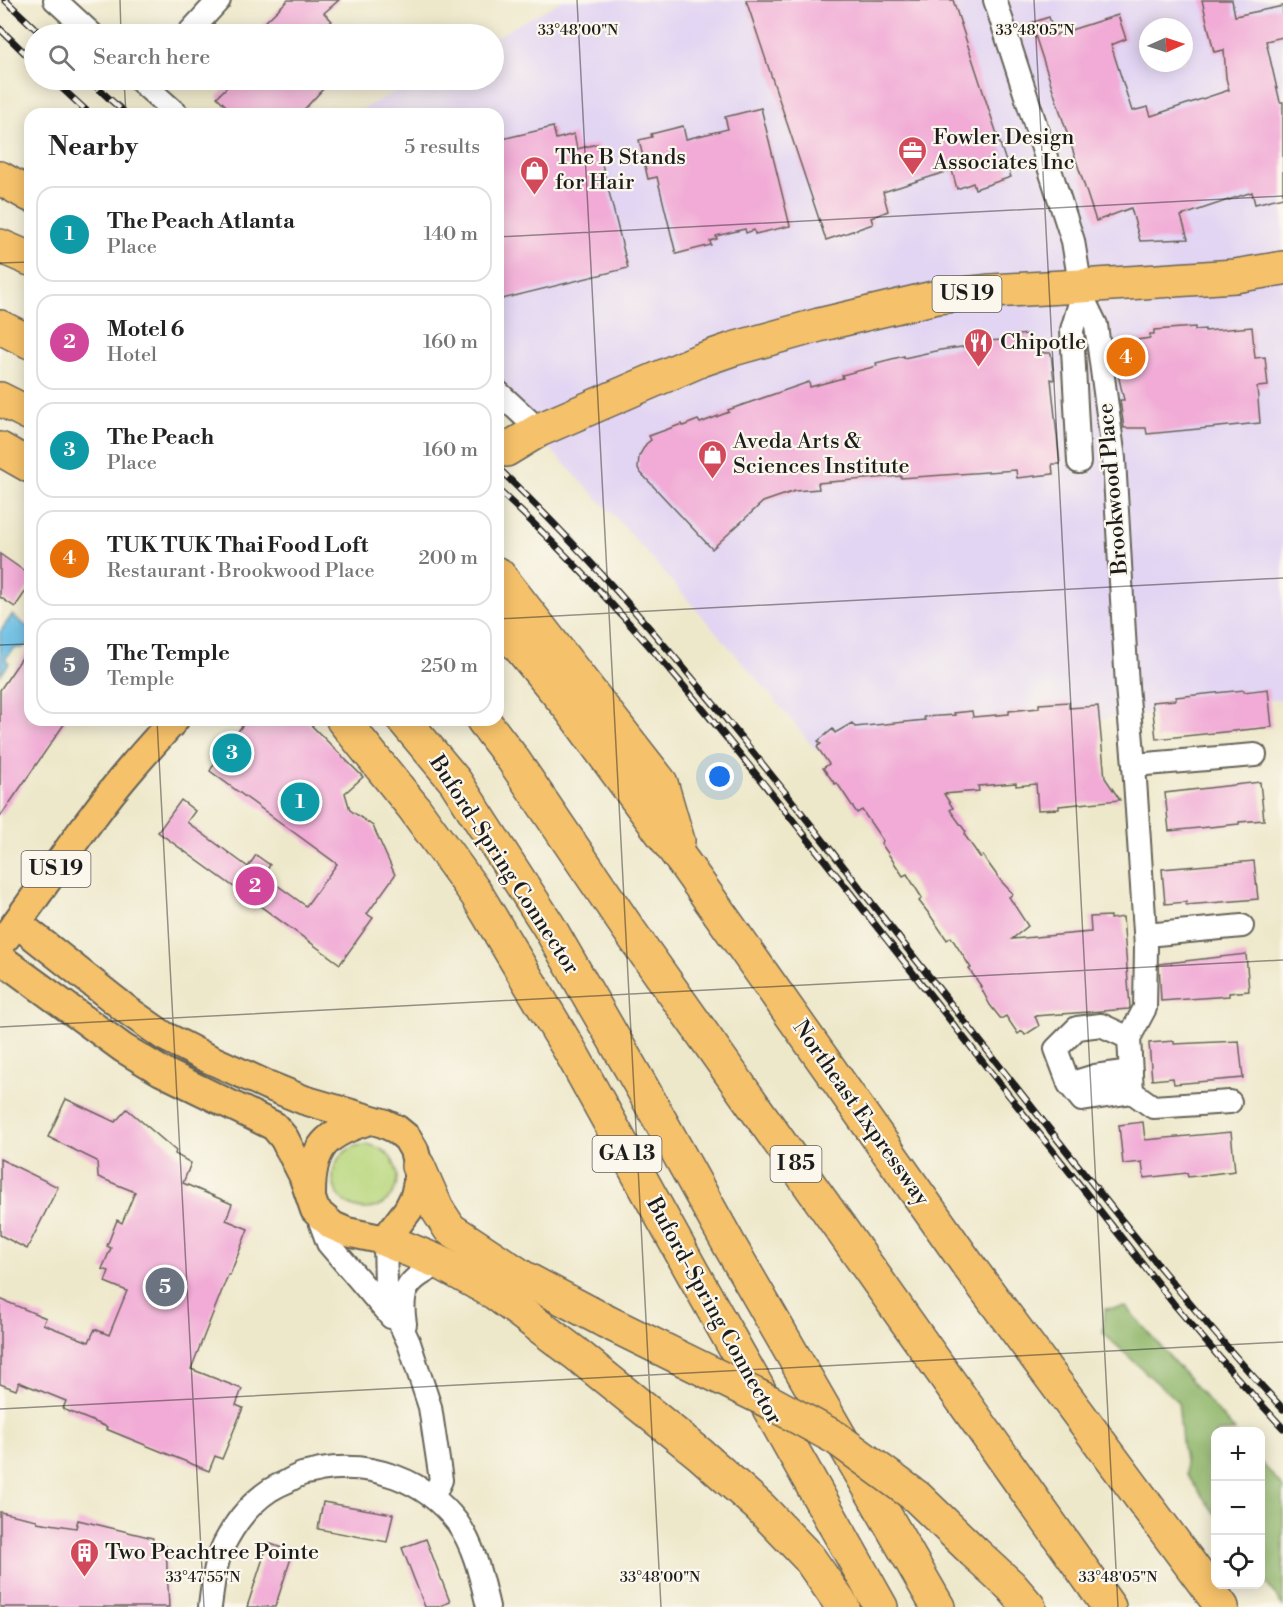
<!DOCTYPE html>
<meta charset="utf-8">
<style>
:root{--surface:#fff;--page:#f2f2f2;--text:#222;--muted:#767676;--line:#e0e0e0;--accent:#d1495b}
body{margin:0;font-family:"Libre Bodoni",serif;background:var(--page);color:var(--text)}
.controls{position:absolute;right:18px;bottom:18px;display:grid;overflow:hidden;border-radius:12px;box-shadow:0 3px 15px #0003}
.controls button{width:54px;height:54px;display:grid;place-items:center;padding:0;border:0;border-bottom:2px solid var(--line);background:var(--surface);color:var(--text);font:30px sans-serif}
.compass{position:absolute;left:1139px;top:18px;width:54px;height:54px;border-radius:50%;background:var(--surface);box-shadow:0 3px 15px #0003;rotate:87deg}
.you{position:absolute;left:720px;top:777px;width:21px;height:21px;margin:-15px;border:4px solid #fff;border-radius:50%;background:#1a73e8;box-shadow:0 0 0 9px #1a73e833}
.badge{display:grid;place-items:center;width:39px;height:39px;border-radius:50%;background:var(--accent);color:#fff;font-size:20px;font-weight:700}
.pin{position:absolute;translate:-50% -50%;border:3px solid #fff;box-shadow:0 2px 6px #0006}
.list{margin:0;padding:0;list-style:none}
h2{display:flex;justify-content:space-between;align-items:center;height:78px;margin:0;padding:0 24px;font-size:26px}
h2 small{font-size:20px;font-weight:400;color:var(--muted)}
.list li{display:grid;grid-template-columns:39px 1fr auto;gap:18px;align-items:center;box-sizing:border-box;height:96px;margin:0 12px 12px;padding:0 12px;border:2px solid var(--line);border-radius:18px}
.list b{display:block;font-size:22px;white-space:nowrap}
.list p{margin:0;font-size:20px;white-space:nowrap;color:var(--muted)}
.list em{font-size:20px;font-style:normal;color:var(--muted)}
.icon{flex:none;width:33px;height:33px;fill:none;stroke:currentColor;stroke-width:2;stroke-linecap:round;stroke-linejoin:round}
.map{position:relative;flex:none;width:1283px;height:1607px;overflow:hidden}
.search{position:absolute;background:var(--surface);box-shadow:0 3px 15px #0003;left:24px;top:24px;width:480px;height:66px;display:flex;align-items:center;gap:15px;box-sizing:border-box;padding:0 21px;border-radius:33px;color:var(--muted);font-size:22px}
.panel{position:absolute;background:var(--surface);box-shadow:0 3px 15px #0003;left:24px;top:108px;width:480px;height:618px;border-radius:18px}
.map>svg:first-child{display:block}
.built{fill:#e2d4f3;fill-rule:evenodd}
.green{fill:#b9d77e;stroke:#6a7a4d;stroke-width:1.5}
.forest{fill:#92b86d;stroke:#576a44;stroke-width:1.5}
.water{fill:#66bce3;stroke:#416c80;stroke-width:1.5}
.building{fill:#f1abd6}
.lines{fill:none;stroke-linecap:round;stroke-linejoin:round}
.minor-casing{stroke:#666359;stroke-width:26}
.major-casing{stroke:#666359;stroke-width:32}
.highway-casing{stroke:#666359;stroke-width:36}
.minor{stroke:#fff;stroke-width:22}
.major{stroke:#f5c16b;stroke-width:28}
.highway{stroke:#f5c16b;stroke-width:33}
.rail-casing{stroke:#1c1c1c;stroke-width:7}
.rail{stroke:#fbf7ec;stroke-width:4.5;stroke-dasharray:14;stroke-linecap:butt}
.highway-bridge-casing{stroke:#666359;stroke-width:36;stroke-linecap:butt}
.highway-bridge{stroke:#f5c16b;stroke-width:33}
.ticks{fill:none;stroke:#1c1c1c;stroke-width:1.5;stroke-opacity:0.45}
.labels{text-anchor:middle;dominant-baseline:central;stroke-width:4.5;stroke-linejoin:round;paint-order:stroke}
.shield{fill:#fbf7ec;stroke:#5f5e5a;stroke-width:1.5}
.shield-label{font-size:21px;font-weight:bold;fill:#1c1c1c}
.poi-label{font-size:22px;fill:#1c1c1c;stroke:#fbf7ec;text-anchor:start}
.street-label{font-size:22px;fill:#1c1c1c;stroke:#fbf7ec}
.ticks-label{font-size:15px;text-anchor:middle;fill:#1c1c1c;stroke:#fbf7ec;stroke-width:4.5;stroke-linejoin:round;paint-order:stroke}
</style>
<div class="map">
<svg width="1283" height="1607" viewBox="0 0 1283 1607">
<rect width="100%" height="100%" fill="#fbf7ec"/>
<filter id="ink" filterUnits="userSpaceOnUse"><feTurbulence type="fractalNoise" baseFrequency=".0167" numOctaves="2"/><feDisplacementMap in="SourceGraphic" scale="12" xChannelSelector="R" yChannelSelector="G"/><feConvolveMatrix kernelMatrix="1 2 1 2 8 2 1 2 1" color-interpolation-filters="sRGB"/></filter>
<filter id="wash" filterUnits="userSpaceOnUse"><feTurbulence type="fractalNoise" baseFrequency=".008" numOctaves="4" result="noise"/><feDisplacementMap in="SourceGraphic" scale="24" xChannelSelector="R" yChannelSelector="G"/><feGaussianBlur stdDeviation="1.35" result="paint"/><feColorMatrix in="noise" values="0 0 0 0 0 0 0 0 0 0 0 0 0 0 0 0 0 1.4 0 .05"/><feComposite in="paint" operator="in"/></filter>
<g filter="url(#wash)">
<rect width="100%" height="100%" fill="#eee8cb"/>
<path class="built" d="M563 0H1283V699L816 750 770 694 620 522 498 394V114H353L417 80H494V38ZM1148 27H1184V63H1148Z"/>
<circle class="green" cx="365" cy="1177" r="32"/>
<g class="forest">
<polygon points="1126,1307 1235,1431 1216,1432 1215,1514 1187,1475 1182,1442 1178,1402 1103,1333 1105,1309"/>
<polygon points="1260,1461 1283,1487 1283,1606 1261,1576"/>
</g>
<polygon class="water" points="12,615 30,629 30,643 22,648 14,648 5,659 9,663 1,675 0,632"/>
<g id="blocks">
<g class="building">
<polygon points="288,0 339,0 324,13 332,21 318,34 271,34 262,25"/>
<polygon points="746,0 953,0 1011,177 975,189 973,183 957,189 952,170 883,192 888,211 871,218 873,224 826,240"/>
<polygon points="1202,0 1232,0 1235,16 1283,6 1283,37 1266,41 1280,102 1283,102 1283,197 1255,204 1252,192 1181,216 1188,239 1140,241 1131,208 1096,221 1031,23 1049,17 1055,35 1118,15 1126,39 1111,45 1132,111 1148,107 1151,116 1229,90 1226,78 1224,50 1214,52"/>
<polygon points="234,80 313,80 323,89 300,114 234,114 217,97"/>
<polygon points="761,108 790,226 755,234 754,230 746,233 745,229 716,236 717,239 710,241 711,245 676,254 657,177 648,179 639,140 652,137 651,134 683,126 686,139 728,129 725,117"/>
<polygon points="553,127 556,139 574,134 577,149 597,144 628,268 498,300 498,153 501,152 498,140"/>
<polygon points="1195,327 1195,330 1205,329 1205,331 1252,327 1255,358 1265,357 1268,386 1257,387 1260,423 1147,434 1146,428 1124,428 1120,400 1124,400 1117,370 1116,370 1112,346 1137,344 1137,340 1150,338 1150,334 1154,334 1154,330"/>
<polygon points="1030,334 1030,344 1041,342 1043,353 1051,353 1054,380 1051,379 1060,464 1052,464 1053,474 1017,478 1016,470 901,478 901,476 818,483 819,489 795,491 763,502 712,549 640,472 638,468 639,456 646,444 651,440 649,436 682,424 683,426 698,420 700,423 729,412 728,410 809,382 810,387 843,378 842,375 877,366 876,363 904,356 904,358 940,350 969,346 969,342 1003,340 1003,336"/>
<polygon points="0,554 30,575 30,585 15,607 0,597"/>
<polygon points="30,646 30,720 67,720 0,817 0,690"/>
<polygon points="1268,689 1272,727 1156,739 1152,702 1176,700 1176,697 1244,690 1244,692"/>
<polygon points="1069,702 1069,708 1098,706 1105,778 1120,800 1059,806 1059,809 1038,810 1036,784 1016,786 1016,783 978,786 979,791 944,794 953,808 950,810 966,832 964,834 980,857 983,856 1001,881 1013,894 1009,897 1028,926 1012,939 1091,932 1090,917 1110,916 1110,919 1123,917 1130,1007 1129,1009 1035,1016 1039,1026 1025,1035 1022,1031 1018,1034 1006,1016 1001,1019 990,1005 980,986 981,986 969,969 971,968 951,937 947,940 930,915 919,901 922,898 907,874 903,876 881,843 883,841 862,810 857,813 837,783 835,784 823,768 829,764 817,747 821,744 818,741 833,729 835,733 852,723 855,727 925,720 924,717 955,715 954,713 972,711 973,717 1009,714 1009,711 1039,708 1039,704"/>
<polygon points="246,720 306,720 363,777 345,793 350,810 373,826 395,875 367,914 373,918 340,964 158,832 181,800 195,811 187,822 248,867 256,855 270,865 267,870 269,872 266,877 306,906 337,864 210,771 215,762 213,753 217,742 226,736 235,736"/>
<polygon points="1260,782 1264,820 1239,822 1239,824 1169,831 1165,793"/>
<polygon points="1254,861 1258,899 1186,905 1186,902 1165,904 1162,869"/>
<polygon points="1246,954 1249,991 1229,993 1229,996 1161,1001 1159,964"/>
<polygon points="1174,1041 1174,1044 1239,1041 1243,1078 1174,1084 1173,1078 1152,1080 1149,1043"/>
<polygon points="66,1099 115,1122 127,1109 176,1151 175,1154 191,1163 183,1183 232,1204 226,1220 248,1229 230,1275 228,1275 191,1369 242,1389 236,1405 243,1408 222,1459 215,1456 209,1471 106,1429 107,1427 63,1409 66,1401 19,1382 16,1390 0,1384 0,1299 46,1318 43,1324 89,1342 95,1329 109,1335 127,1291 105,1282 109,1271 102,1269 111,1248 107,1246 117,1220 122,1223 135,1192 98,1177 97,1161 48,1137"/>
<polygon points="1143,1122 1145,1140 1231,1132 1235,1171 1188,1177 1187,1173 1144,1178 1142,1162 1123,1164 1119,1125"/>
<polygon points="0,1159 58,1187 27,1249 0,1235"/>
<polygon points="323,1502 393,1514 387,1542 318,1529"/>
<polygon points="0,1512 37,1520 37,1522 76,1528 78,1520 153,1538 152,1547 166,1546 169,1607 0,1607"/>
<polygon points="426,1539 450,1602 437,1607 425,1607 402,1548"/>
<polygon points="268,1543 293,1552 275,1607 247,1607"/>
</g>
</g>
</g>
<g filter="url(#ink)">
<use href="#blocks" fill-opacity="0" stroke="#666359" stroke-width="1.5"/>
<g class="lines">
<defs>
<g id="minor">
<polyline points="55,0 92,34"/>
<polyline points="995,0 1073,241 1082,296 1096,325 1114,459 1127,686 1134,765 1146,947 1145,1008 1129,1038 1132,1092 1082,1100 1069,1084 1095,1076 1131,1071"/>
<polyline points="188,34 219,0"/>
<polyline points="139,80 177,114"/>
<polyline points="498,392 539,430"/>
<polyline points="1079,462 1072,330 1082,296"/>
<polyline points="1134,765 1255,755"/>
<polyline points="1146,935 1242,926"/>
<polyline points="1069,1084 1056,1049 1077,1028 1101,1025 1129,1038"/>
<polyline points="1132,1092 1153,1107 1230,1102"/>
<polyline points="316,1210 328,1243 391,1317"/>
<polyline points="385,1240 386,1286 390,1302 409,1343 430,1407 441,1480 433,1497"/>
<path d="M405 1324C399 1286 409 1280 441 1263"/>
<path d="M210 1607C213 1583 215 1558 228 1537 238 1519 252 1502 270 1490 275 1487 281 1484 286 1482 291 1479 297 1476 302 1474 308 1472 315 1472 320 1470 372 1461 425 1480 457 1522 475 1547 481 1578 488 1607"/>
</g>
<g id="major">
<path d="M5 938C36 898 63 855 94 815 118 782 146 751 174 720"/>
<polyline points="0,958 123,1048 161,1071 274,1126 284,1138 303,1175 315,1210 319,1214 333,1226 347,1232 385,1240 408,1210 415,1196 418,1182 418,1166 414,1150 407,1138 396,1129 383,1123 304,1100 267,1085 203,1056 164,1036 127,1010 17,923"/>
<path d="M311 1194C311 1146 326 1133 370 1120"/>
</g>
<g id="highway">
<polyline points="0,178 30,195"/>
<polyline points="0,246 30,259"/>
<polyline points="0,327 30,342"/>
<polyline points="0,399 30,414"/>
<polyline points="0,449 30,466"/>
<polyline points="506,450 539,430 701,360 733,349 819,325 937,297 991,291 1081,286 1235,276 1283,268"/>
<polyline points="498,574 661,783 678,841"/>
<polyline points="498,621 569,707 684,863 968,1265 1222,1607"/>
<polyline points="343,720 414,808 477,895 572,1054 690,1268 881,1607"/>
<polyline points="404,720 455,781 548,925 641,1086 730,1246 938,1607"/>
<polyline points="483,720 512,758 629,930 1109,1607"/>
<polyline points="418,1166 437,1209 450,1229 524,1278 605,1321"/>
<polyline points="385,1240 441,1263 495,1293 575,1353 700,1454 760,1507 809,1558 843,1607"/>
<polyline points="974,1552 1011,1586 1029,1607"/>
</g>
</defs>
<use href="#minor" class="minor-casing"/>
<use href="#major" class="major-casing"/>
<use href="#highway" class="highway-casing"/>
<use href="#minor" class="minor"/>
<use href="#major" class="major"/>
<use href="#highway" class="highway"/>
<defs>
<g id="rail">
<polyline points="5,0 41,34"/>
<polyline points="0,29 34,62"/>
<polyline points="53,80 90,114"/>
<polyline points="89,80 126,114"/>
<path d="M498 468C618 583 723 713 826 844 900 940 975 1035 1050 1130 1125 1225 1201 1321 1283 1409"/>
<path d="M498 490C626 607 734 746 841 881 951 1022 1062 1163 1173 1303L1230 1370 1283 1428"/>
</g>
</defs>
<use href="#rail" class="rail-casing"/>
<use href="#rail" class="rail"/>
<defs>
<polyline id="highway-bridge" points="605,1321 770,1402 836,1438 917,1497 974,1552"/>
</defs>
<use href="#highway-bridge" class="highway-bridge-casing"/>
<use href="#highway-bridge" class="highway-bridge"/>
</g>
</g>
<path class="ticks" d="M120 0 121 34M577 0 661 1607M1034 0 1118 1607M124 80 126 114M498 237 1283 196M0 263 30 262M498 619 1283 578M0 645 30 644M157 720 204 1607M0 1027 1283 960M0 1409 1283 1342"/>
<defs>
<symbol id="office-pin" viewBox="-11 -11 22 30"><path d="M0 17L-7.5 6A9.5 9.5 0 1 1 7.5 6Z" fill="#d1495b" stroke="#fbf7ec"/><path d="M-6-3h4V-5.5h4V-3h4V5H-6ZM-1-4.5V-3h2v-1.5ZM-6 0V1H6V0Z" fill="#fff"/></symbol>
<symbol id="shop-pin" viewBox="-11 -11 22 30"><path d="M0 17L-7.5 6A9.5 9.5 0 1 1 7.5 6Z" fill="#d1495b" stroke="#fbf7ec"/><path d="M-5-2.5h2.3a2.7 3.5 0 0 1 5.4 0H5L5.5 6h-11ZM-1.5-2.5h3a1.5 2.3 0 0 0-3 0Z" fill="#fff"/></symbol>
<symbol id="restaurant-pin" viewBox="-11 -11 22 30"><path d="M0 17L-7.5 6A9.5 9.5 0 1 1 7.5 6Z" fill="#d1495b" stroke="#fbf7ec"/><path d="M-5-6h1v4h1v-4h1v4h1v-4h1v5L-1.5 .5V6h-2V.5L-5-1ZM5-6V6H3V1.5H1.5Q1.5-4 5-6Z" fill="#fff"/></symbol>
<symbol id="building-pin" viewBox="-11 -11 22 30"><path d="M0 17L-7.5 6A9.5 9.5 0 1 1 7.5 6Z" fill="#d1495b" stroke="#fbf7ec"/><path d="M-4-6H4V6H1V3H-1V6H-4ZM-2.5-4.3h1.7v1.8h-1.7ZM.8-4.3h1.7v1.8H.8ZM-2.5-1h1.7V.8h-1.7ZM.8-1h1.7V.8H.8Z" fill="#fff"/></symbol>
</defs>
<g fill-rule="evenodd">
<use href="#office-pin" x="896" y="134" width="33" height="45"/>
<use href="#shop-pin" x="518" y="154" width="33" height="45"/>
<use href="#restaurant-pin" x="962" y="326" width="33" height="45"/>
<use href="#shop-pin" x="696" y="438" width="33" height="45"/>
<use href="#building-pin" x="68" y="1536" width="33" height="45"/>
</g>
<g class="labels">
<g class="shield">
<rect x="932.5" y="276" width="69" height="36" rx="4.5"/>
<rect x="21.5" y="851" width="69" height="36" rx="4.5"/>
<rect x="592.5" y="1136" width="69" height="36" rx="4.5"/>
<rect x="770.5" y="1146" width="51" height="36" rx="4.5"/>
</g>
<g class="shield-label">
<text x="967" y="294">US 19</text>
<text x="56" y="869">US 19</text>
<text x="627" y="1154">GA 13</text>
<text x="796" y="1164">I 85</text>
</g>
<g class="poi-label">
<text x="933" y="137">Fowler Design<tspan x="933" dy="25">Associates Inc</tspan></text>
<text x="555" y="157">The B Stands<tspan x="555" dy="25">for Hair</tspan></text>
<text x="1000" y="342">Chipotle</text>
<text x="733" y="441">Aveda Arts &amp;<tspan x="733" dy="25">Sciences Institute</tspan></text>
<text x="105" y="1552">Two Peachtree Pointe</text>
</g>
<g class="street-label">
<text transform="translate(1113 489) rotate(-95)">Brookwood Place</text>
<text transform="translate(504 865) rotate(57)">Buford-Spring Connector</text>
<text transform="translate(861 1113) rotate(55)">Northeast Expressway</text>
<text transform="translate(714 1311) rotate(61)">Buford-Spring Connector</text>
</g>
</g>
<g class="ticks-label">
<text x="578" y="35">33°48'00"N</text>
<text x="1035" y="35">33°48'05"N</text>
<text x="203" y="1582">33°47'55"N</text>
<text x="660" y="1582">33°48'00"N</text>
<text x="1118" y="1582">33°48'05"N</text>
</g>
</svg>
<div class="controls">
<button>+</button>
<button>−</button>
<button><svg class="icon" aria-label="locate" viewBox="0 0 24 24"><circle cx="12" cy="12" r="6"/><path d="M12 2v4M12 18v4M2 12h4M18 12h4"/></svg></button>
</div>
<svg class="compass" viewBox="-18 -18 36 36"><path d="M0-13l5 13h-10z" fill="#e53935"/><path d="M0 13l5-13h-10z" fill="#767676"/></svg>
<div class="you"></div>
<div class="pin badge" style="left:300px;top:802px;background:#0f9aa8">1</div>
<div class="pin badge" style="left:255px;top:886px;background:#d1479c">2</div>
<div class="pin badge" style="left:232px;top:753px;background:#0f9aa8">3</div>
<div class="pin badge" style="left:1126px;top:357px;background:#e8710a">4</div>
<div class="pin badge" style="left:165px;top:1287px;background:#6b7280">5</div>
<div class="search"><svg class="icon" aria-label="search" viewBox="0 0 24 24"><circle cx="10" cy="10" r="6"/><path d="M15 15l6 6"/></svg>Search here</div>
<section class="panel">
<h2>Nearby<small>5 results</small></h2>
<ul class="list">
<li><span class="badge" style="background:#0f9aa8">1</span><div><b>The Peach Atlanta</b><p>Place</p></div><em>140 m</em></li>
<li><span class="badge" style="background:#d1479c">2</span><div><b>Motel 6</b><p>Hotel</p></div><em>160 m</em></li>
<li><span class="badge" style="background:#0f9aa8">3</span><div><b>The Peach</b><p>Place</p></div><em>160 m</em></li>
<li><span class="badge" style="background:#e8710a">4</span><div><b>TUK TUK Thai Food Loft</b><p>Restaurant · Brookwood Place</p></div><em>200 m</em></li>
<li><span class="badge" style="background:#6b7280">5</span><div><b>The Temple</b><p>Temple</p></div><em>250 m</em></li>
</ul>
</section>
</div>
